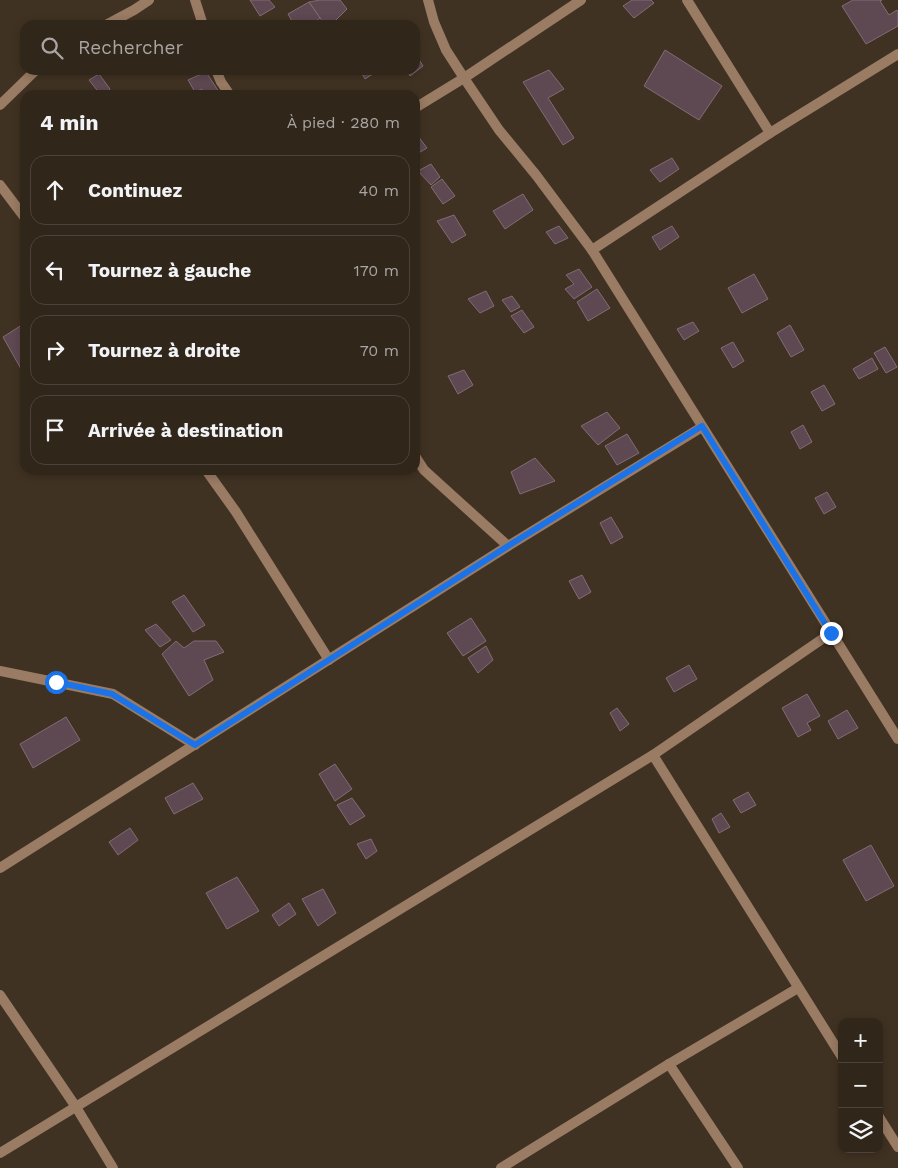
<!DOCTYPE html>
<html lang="fr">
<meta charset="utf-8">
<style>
:root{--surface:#30261a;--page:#3c3227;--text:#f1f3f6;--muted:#a8a5a2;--line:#4b4339}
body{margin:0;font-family:"Work Sans",sans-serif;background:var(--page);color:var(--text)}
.controls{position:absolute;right:15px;bottom:15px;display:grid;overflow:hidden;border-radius:10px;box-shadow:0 2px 8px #0003}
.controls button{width:45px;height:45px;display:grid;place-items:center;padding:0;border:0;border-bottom:1px solid var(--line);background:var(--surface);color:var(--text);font:25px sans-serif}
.stop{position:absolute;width:15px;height:15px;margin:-11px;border:4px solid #1a73e8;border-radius:50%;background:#fff}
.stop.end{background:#1a73e8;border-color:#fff;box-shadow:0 1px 5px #0008}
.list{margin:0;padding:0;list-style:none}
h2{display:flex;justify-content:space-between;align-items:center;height:65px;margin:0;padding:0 20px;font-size:21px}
h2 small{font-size:16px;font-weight:400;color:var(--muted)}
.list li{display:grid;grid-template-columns:32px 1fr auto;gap:15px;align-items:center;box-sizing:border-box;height:70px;margin:0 10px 10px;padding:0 10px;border:1px solid var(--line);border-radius:15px}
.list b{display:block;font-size:19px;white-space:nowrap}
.list em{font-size:16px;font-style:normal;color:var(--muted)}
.icon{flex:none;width:28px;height:28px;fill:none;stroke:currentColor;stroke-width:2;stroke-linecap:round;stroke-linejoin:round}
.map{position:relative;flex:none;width:898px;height:1168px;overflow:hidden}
.search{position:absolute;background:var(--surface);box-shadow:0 2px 8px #0003;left:20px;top:20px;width:400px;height:55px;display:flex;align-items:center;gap:12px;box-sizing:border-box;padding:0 18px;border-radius:15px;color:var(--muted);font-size:19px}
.panel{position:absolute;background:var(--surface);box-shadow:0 2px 8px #0003;left:20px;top:90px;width:400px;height:385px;border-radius:15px}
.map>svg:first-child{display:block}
.building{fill:#5e4852;stroke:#826b76}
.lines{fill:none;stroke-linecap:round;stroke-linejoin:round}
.minor{stroke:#9a7b63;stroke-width:10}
.route{stroke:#1a73e8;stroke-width:6}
</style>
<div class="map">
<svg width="898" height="1168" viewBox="0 0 898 1168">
<rect width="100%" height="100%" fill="#403222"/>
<g class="building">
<polygon points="250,0 269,0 275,7 260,16"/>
<polygon points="320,0 340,0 347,9 331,25 325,25 309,2"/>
<polygon points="632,0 651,0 654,3 634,18 623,6"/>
<polygon points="853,0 882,0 880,1 889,15 897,10 898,12 898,26 866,44 842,6"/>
<polygon points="309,2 320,18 311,25 294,25 288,14"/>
<polygon points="665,50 722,86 699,120 644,86"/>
<polygon points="415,53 423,66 410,76 407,70 415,70"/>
<polygon points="360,70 379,70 365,79"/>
<polygon points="549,70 564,89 548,98 574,138 563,145 523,82"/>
<polygon points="206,72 221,95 205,95 202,89 195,92 188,80"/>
<polygon points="99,74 110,89 103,95 101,95 89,80"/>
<polygon points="415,132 427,148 415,155"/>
<polygon points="672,158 679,169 660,182 650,170"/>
<polygon points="431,164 440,177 431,185 418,171"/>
<polygon points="442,179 455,196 443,204 431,187"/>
<polygon points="523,194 533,210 505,229 493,211"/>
<polygon points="454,215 466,235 452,243 437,221"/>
<polygon points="559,226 568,238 555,244 546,232"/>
<polygon points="672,226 679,237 660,250 652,237"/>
<polygon points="579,269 592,287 574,299 565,289 574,284 566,275"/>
<polygon points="754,274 768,299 742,313 728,288"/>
<polygon points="597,289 610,308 588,321 577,302"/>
<polygon points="486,291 494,306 480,313 468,299"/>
<polygon points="512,296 520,307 511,312 502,300"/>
<polygon points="522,310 534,327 524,333 511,316"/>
<polygon points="693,322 699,331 684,340 677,329"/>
<polygon points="25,323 25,376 3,337"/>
<polygon points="790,325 804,350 791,357 777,333"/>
<polygon points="733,342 744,361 733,368 721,348"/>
<polygon points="885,347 897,367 886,373 874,353"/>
<polygon points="872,358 878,369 859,379 853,369"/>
<polygon points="464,370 473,385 458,394 448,376"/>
<polygon points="824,385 835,404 822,411 811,392"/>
<polygon points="607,412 620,428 598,445 581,426"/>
<polygon points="803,425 812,442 800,449 791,432"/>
<polygon points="627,434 639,453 617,465 605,446"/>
<polygon points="535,458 555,481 520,494 511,472"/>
<polygon points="827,492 836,507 824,514 815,498"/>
<polygon points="611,517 623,537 611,544 600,523"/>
<polygon points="582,575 591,592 579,599 569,581"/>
<polygon points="184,595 205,625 193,632 172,602"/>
<polygon points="471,618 486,641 463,656 447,633"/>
<polygon points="156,624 171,640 160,647 145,630"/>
<polygon points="176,641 184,648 194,641 216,641 224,652 204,660 213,680 189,696 162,654"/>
<polygon points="486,646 493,660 478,673 468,658"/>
<polygon points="689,665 697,679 674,692 666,678"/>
<polygon points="807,694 820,716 807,723 811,730 798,737 782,708"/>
<polygon points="617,708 629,724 620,731 610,713"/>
<polygon points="847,710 858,728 838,739 828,721"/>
<polygon points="66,717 80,740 33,768 20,744"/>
<polygon points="335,764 352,789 335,801 319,774"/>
<polygon points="193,783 203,799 174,814 165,798"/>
<polygon points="748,792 756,805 741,813 733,800"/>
<polygon points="352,798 365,816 350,825 337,805"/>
<polygon points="721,813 730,827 719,833 712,819"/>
<polygon points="130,828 138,840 118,855 109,842"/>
<polygon points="371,839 377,851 366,859 357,844"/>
<polygon points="871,845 894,886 866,901 843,860"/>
<polygon points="237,877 259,911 227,929 206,893"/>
<polygon points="323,889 336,913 318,926 302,899"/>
<polygon points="289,903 296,914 279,926 272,915"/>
</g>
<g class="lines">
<g class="minor">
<polyline points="195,0 203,25"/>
<polyline points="428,0 434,22 446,50 464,78 499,130 536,175 592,250 898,739"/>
<polyline points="687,0 770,133"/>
<polyline points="106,25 134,10 149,0"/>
<polyline points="216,70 221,82 230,95"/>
<polyline points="0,105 36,70"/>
<polyline points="415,108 464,78 581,0"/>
<polyline points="0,185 25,218"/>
<polyline points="592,250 770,133 898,54"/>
<polyline points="415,456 424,470 508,546"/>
<polyline points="206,470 236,512 329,660"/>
<polyline points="0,671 113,694 195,745"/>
<polyline points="653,755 842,1057"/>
<polyline points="0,868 508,546 702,427"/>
<polyline points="0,995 76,1107 113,1168"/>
<polyline points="669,1064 738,1168"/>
<polyline points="879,1117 898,1147"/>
<polyline points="0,1153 653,755 831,633"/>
<polyline points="501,1168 669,1064 798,988"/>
</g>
</g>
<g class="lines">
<polyline class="route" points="56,682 112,694 195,745 508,546 702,426 831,633"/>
</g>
</svg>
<div class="controls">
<button>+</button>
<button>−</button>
<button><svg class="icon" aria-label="layers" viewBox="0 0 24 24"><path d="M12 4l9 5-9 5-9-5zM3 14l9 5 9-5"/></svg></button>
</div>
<div class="stop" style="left:56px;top:682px"></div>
<div class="stop end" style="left:831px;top:633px"></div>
<div class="search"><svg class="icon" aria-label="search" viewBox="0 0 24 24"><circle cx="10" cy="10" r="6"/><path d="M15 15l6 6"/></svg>Rechercher</div>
<section class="panel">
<h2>4 min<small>À pied · 280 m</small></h2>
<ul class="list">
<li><svg class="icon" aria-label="ahead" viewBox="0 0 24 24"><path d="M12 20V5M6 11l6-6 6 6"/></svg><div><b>Continuez</b></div><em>40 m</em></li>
<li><svg class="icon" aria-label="left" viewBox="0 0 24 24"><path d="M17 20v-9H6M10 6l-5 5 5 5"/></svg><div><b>Tournez à gauche</b></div><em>170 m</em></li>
<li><svg class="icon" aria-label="right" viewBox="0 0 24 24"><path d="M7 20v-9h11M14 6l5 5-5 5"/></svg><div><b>Tournez à droite</b></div><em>70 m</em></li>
<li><svg class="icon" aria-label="arrive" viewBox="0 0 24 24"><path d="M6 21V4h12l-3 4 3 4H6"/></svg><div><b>Arrivée à destination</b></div></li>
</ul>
</section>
</div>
